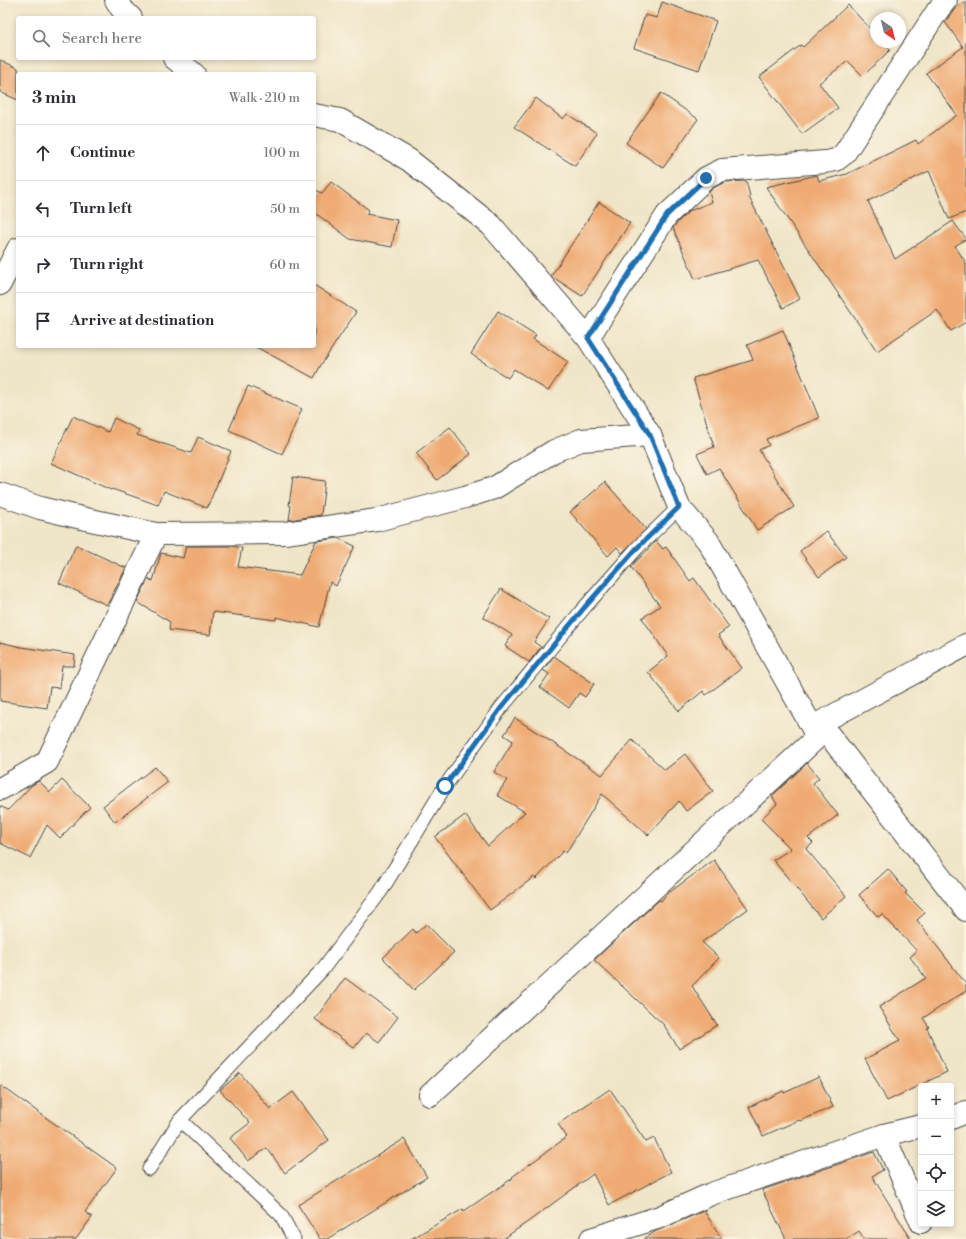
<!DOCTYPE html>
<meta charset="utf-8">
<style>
:root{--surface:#fff;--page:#f2f2f3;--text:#2b2b33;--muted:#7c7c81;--line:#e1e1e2}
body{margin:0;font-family:"Libre Bodoni",serif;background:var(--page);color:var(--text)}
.controls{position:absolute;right:12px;bottom:12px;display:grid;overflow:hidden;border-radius:4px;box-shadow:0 2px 6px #0003}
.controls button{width:36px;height:36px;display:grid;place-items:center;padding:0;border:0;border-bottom:1px solid var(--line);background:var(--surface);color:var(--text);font:20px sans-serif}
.compass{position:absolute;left:870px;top:12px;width:36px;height:36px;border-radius:50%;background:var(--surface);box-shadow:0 2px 6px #0003;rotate:145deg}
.stop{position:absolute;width:12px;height:12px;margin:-9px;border:3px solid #1f6fb2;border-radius:50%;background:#fff}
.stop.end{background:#1f6fb2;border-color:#fff;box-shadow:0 1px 4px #0008}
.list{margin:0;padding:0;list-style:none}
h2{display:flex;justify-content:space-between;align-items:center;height:52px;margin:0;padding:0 16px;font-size:17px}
h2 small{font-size:13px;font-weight:400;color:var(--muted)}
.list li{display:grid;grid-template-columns:26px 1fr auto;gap:12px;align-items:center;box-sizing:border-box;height:56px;padding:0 16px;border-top:1px solid var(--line)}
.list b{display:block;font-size:15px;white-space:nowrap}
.list em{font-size:13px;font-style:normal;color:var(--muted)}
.icon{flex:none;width:22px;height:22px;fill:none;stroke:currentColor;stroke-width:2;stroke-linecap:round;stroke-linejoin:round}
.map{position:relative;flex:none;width:966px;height:1239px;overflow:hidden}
.search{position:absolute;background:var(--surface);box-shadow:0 2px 6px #0003;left:16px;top:16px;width:300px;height:44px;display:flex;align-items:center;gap:10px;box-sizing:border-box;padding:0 14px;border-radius:4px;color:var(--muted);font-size:15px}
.panel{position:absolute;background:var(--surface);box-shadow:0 2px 6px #0003;left:16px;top:72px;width:300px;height:276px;border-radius:4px}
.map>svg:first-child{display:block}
.building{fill:#efab73}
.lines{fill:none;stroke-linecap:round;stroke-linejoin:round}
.lane-casing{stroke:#484742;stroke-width:15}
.street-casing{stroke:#484742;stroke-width:24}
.lane{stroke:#fff;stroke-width:13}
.street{stroke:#fff;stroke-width:22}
.route{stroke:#1f6fb2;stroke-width:5}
</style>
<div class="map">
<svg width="966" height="1239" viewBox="0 0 966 1239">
<rect width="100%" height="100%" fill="#fcf5e5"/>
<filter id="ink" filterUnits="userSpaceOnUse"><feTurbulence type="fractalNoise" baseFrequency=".025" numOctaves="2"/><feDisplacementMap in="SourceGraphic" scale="8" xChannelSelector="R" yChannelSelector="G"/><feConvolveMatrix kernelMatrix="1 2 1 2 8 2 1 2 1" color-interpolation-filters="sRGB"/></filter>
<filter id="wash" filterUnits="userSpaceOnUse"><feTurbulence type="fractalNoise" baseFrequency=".012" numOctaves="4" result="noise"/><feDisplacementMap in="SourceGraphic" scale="16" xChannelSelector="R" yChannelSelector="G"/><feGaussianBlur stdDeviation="0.9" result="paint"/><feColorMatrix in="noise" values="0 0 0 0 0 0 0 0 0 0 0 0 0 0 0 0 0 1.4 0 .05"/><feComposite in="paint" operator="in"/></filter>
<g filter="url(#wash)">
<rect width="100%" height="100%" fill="#efe5c7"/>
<g id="blocks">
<g class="building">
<polygon points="966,1 966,212 949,219 929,171 868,201 895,259 953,221 966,239 955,246 966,263 966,322 951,331 937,310 877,351 766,187 817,175 819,181 847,174 916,140 918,144 957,115 926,73 963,47 945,22 954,10"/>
<polygon points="662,2 716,21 699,70 634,48 645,15 657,18"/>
<polygon points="848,5 876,35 876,42 883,42 890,50 863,76 848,61 819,83 838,108 802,134 759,77 801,45 803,47"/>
<polygon points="0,60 18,68 18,100 0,92"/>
<polygon points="661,93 698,119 663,168 626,143"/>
<polygon points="536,98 563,119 567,114 597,133 575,166 514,127"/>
<polygon points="746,181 750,196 749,197 800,299 783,308 758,260 695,279 673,228 677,223 689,211 712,202 709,192 713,188 725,182"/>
<polygon points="331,182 369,210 366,214 397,220 392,247 350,239 314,212 314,189 322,193"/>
<polygon points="599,202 630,223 582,296 551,276"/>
<polygon points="314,285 356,312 321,365 314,378 254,346 314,346"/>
<polygon points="498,311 536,335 533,339 568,362 548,391 514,369 508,378 471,354"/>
<polygon points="783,330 819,418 766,439 769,445 759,450 794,507 757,530 719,468 707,474 697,454 714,447 693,378 753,360 747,345"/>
<polygon points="248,386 302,409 282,454 229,430"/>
<polygon points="73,416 108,432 114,418 139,430 137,435 191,453 198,437 231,451 207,508 164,491 158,505 112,489 111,490 51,463"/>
<polygon points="450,427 471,454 437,480 416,453"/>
<polygon points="293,477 325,481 321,515 289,520 291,506 289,505"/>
<polygon points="605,482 646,529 622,553 617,547 608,556 570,512"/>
<polygon points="826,531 846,557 819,577 800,551"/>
<polygon points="338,538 355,546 336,586 330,582 319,627 276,617 276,620 213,612 210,635 169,630 170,622 137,602 148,579 153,581 161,553 183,558 186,546 232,546 242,548 238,567 300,575 316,541"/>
<polygon points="656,541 663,549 666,547 690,581 694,578 729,627 718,635 742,668 706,695 703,691 679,711 648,672 668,656 642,618 660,606 631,567"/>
<polygon points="76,545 126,568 107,605 59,583"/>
<polygon points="501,589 549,619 534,642 541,647 529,662 505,646 512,635 483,617"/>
<polygon points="0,642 21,647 75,655 74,666 62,666 59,688 50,687 47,708 0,701"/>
<polygon points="554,656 594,684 585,697 579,693 569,708 540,687 549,674 543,670"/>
<polygon points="515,718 602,775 632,740 665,770 685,754 713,791 686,811 679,801 648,835 602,794 566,853 563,851 536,879 534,877 490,910 435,837 465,815 488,846 525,812 497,795 507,780 494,772 513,741 504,735"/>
<polygon points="807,763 819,778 813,783 838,815 808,838 813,843 806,849 846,896 821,918 773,860 791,849 761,819 777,804 772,796"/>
<polygon points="155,767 168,782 115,822 103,806"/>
<polygon points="62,780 90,807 60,838 47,825 30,858 0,843 0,806 8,810 32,785 39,781 50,792"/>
<polygon points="714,860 748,909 702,942 719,958 692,986 717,1025 679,1049 664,1025 594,960 659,900 661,901 667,894"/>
<polygon points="888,869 907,892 905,893 925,913 917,920 966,984 966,991 923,1018 929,1027 927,1028 947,1072 887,1101 865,1059 900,1041 879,1007 926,978 910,957 917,951 882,914 878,917 859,895"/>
<polygon points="426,924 454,952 414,990 383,958 413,929 416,933"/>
<polygon points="345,978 398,1017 379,1042 366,1033 354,1048 315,1019"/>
<polygon points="240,1073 270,1109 293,1092 329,1140 285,1173 267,1148 248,1161 230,1138 250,1123 220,1090"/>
<polygon points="819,1077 833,1107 800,1121 799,1120 763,1136 749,1107 783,1091 784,1093"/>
<polygon points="0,1085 117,1168 85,1212 92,1217 76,1239 0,1239"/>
<polygon points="610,1089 646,1142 654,1138 671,1172 609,1205 593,1174 529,1221 503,1239 411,1239 463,1209 464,1211 513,1178 512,1177 567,1137 558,1124"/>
<polygon points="404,1139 427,1177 327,1239 320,1239 298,1205"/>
<polygon points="874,1152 883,1170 872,1176 911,1239 864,1239 859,1231 847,1239 786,1239 762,1190"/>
<polygon points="704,1211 722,1239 644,1239 656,1231"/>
</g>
</g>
</g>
<g filter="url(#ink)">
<use href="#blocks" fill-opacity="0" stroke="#484742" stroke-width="1"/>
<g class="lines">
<defs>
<g id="lane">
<polyline points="180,1120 281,1215 294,1239"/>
<polyline points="149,1169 180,1120 322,970 381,891 445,786 501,708 584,608 637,548 679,507"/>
</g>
<g id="street">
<polyline points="116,0 121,8 131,18"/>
<polyline points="174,58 194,74"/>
<polyline points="314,115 340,120 409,160 491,225 588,338 650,435 679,507 708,541 812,727 825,730 966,910"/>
<polyline points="0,284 18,249"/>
<polyline points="588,338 667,215 706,178 722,170 825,162 836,160 844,154 938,10 946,0"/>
<polyline points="0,494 40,508 86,519 156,534 285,533 377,520 465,497 494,488 554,451 581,440 650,435"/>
<polyline points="812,727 966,645"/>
<polyline points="0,789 47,762 156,534"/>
<polyline points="430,1095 825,730"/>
<polyline points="951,1118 966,1112"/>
<polyline points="884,1135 921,1222"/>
<polyline points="591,1239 660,1217 711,1194 884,1135 921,1126"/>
</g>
</defs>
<use href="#lane" class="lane-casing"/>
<use href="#street" class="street-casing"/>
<use href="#lane" class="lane"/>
<use href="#street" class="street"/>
</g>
</g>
<g class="lines" filter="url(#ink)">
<polyline class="route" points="445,786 501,708 584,608 637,548 679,507 650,435 588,338 667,215 706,178"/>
</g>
</svg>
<div class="controls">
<button>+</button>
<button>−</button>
<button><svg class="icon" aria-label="locate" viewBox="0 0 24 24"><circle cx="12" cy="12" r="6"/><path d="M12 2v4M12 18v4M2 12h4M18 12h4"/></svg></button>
<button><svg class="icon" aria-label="layers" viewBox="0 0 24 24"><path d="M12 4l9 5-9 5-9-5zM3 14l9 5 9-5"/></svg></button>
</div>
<svg class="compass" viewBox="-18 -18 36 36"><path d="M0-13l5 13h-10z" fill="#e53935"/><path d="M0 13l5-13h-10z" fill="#7c7c81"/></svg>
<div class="stop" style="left:445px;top:786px"></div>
<div class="stop end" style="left:706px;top:178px"></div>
<div class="search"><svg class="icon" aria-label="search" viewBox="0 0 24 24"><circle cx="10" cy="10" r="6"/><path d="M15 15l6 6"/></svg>Search here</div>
<section class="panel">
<h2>3 min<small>Walk · 210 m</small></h2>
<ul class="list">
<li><svg class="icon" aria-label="ahead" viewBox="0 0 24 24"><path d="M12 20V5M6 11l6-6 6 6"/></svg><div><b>Continue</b></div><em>100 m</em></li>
<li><svg class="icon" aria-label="left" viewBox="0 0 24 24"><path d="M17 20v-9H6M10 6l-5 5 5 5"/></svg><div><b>Turn left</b></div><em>50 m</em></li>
<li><svg class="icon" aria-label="right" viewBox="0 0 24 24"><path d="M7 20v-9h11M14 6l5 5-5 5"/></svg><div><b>Turn right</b></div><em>60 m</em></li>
<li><svg class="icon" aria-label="arrive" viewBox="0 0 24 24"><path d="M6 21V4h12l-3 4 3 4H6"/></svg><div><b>Arrive at destination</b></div></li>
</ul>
</section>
</div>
